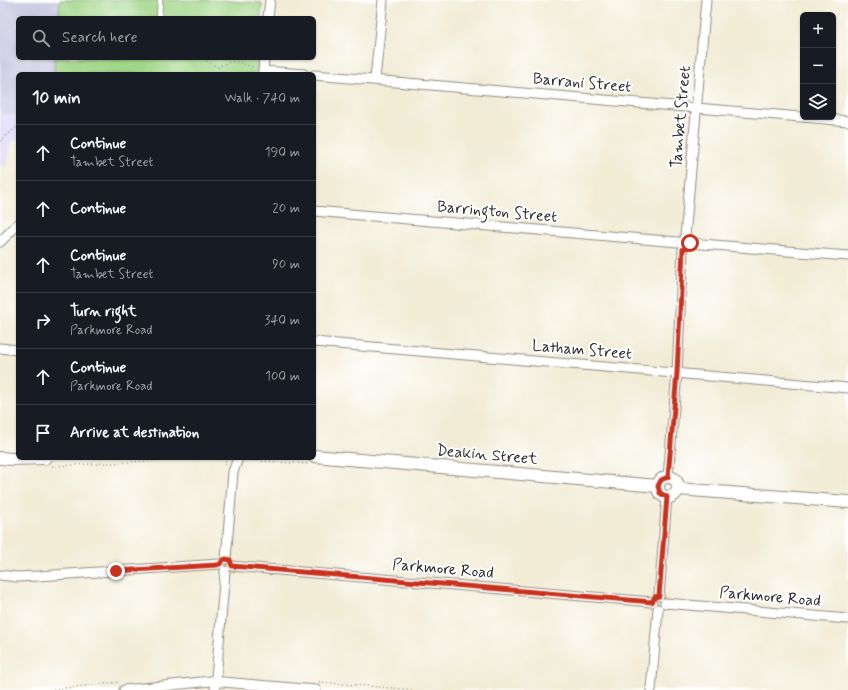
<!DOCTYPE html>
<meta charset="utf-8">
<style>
:root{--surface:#171b24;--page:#242831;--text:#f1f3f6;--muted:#9ea1a6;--line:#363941}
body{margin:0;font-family:Mynerve,sans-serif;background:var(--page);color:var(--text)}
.controls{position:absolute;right:12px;top:12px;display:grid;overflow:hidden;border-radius:6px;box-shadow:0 1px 3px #0004}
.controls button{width:36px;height:36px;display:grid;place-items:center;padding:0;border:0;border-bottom:1px solid var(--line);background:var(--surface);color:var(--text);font:20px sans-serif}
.stop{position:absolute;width:12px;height:12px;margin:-9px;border:3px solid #c8321e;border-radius:50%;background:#fff}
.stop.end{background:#c8321e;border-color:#fff;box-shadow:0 1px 4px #0008}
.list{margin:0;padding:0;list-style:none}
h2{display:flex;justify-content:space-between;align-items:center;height:52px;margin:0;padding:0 16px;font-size:17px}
h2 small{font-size:13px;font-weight:400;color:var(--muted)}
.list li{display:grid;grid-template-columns:26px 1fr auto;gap:12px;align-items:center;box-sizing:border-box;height:56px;padding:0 16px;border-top:1px solid var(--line)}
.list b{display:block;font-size:15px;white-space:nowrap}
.list p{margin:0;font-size:13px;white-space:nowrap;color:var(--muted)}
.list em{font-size:13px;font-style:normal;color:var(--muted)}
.icon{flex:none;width:22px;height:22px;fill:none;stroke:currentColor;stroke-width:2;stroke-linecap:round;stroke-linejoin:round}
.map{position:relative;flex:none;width:848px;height:690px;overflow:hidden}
.search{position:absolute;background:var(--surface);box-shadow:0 1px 3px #0004;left:16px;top:16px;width:300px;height:44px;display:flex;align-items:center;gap:10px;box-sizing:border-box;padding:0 14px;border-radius:6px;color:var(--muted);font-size:15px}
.panel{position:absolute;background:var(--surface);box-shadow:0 1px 3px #0004;left:16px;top:72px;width:300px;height:388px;border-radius:6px}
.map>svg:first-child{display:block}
.built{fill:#dbd6f7}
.industrial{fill:#c1c2dd}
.green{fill:#a0d687;stroke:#668059}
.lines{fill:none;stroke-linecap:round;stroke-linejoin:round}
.service-casing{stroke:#8e8c80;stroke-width:6}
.minor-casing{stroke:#8e8c80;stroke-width:11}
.tertiary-casing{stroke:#8e8c80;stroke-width:14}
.path{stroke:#8e8c80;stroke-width:1.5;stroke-dasharray:1 3;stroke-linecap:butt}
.service{stroke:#fff;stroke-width:4.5}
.minor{stroke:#fff;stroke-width:9}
.tertiary{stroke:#fff;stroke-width:12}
.route{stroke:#c8321e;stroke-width:5}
.labels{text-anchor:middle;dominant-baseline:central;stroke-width:4;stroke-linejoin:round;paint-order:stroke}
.street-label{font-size:16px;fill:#2b2b2b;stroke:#fff}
</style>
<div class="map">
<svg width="848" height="690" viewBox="0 0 848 690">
<rect width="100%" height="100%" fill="#fff"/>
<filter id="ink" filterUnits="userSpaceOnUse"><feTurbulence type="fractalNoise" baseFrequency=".025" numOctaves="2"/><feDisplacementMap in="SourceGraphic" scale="8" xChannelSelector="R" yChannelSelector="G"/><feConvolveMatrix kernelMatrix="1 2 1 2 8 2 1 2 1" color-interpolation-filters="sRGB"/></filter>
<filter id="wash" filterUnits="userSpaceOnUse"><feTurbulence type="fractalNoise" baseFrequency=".012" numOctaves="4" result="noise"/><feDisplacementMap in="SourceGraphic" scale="16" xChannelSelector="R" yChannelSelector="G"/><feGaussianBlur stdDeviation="0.9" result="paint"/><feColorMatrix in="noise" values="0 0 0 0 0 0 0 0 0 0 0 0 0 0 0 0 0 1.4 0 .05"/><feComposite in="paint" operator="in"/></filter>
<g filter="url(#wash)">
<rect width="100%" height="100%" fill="#f2ecd6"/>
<polygon class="built" points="0,114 18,116 18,141 11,141 9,159 7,159 7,166 0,165"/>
<polygon class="industrial" points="0,0 60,0 59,18 18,18 18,58 55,58 54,74 18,74 18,116 0,114"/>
<g class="green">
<polygon points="60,0 219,0 262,3 261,18 59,18"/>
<polygon points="55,58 258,58 256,74 54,74"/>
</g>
</g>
<g filter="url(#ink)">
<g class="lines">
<defs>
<polyline id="service" points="159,18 160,0"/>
<g id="minor">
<polyline points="268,18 270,0"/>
<polyline points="263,71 304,74"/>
<polyline points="263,74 264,58"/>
<polyline points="314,75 848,121"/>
<polyline points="375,79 383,0"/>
<polyline points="314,211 678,242"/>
<polyline points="685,237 706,0"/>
<polyline points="0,242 18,224"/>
<polyline points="690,243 848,256"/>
<polyline points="314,342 848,388"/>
<polyline points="0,348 18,350"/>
<polyline points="668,477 677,373 683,249"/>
<polyline points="226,559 233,472 238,458"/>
<polyline points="232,566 652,602"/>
<polyline points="0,575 17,577 38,576 220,564"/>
<polyline points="659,596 667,497"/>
<polyline points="665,603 848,619"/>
<polyline points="124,690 211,681 316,690"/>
<polyline points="215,690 225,571"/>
<polyline points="651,690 658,609"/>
</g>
<g id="tertiary">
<polyline points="314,456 658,486"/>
<polyline points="0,458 12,459 45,458"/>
<circle cx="668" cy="487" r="10"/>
<polyline points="678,489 848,502"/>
</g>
</defs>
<use href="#service" class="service-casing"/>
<use href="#minor" class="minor-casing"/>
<use href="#tertiary" class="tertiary-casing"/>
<g class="path">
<path d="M204 58 211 64 218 67C233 58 240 63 255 68"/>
<polyline points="0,141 18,126"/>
<polyline points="222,458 226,461 225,467"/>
<polyline points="246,460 308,464"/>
<polyline points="52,466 206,458"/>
<polyline points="319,682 415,690"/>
<polyline points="49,690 120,682"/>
</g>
<use href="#service" class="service"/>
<use href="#minor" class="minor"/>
<use href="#tertiary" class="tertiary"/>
</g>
</g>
<g class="lines" filter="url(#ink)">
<polyline class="route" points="116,571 217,565 220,564 223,560 226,559 230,560 232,566 652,602 655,597 659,596 667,497 660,493 658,486 661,480 668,477 677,373 683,249 689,247 690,243"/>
</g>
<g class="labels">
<g class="street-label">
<text transform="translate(582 83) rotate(5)">Barrani Street</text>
<text transform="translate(681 117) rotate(-85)">Tambet Street</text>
<text transform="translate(497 212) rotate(5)">Barrington Street</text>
<text transform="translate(582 350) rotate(5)">Latham Street</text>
<text transform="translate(487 455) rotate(5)">Deakin Street</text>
<text transform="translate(443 569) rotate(5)">Parkmore Road</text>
<text transform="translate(770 597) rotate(5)">Parkmore Road</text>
</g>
</g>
</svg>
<div class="controls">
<button>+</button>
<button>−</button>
<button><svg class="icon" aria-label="layers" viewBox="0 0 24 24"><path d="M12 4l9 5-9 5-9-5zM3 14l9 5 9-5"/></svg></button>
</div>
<div class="stop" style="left:690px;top:243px"></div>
<div class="stop end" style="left:116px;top:571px"></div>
<div class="search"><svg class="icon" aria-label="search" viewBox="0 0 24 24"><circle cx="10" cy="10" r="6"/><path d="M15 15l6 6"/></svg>Search here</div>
<section class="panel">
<h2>10 min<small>Walk · 740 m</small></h2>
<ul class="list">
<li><svg class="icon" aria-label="ahead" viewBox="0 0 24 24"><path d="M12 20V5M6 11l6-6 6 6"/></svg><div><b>Continue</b><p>Tambet Street</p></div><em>190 m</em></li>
<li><svg class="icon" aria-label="ahead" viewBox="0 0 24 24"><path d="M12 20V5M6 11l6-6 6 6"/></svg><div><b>Continue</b></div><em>20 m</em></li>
<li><svg class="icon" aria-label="ahead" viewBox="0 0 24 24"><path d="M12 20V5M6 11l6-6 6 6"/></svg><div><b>Continue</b><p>Tambet Street</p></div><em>90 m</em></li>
<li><svg class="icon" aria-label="right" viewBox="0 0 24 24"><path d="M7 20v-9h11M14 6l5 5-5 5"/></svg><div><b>Turn right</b><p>Parkmore Road</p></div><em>340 m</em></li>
<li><svg class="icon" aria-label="ahead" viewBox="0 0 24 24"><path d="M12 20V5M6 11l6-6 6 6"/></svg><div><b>Continue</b><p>Parkmore Road</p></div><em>100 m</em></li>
<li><svg class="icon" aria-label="arrive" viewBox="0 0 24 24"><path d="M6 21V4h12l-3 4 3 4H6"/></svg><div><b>Arrive at destination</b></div></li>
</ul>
</section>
</div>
